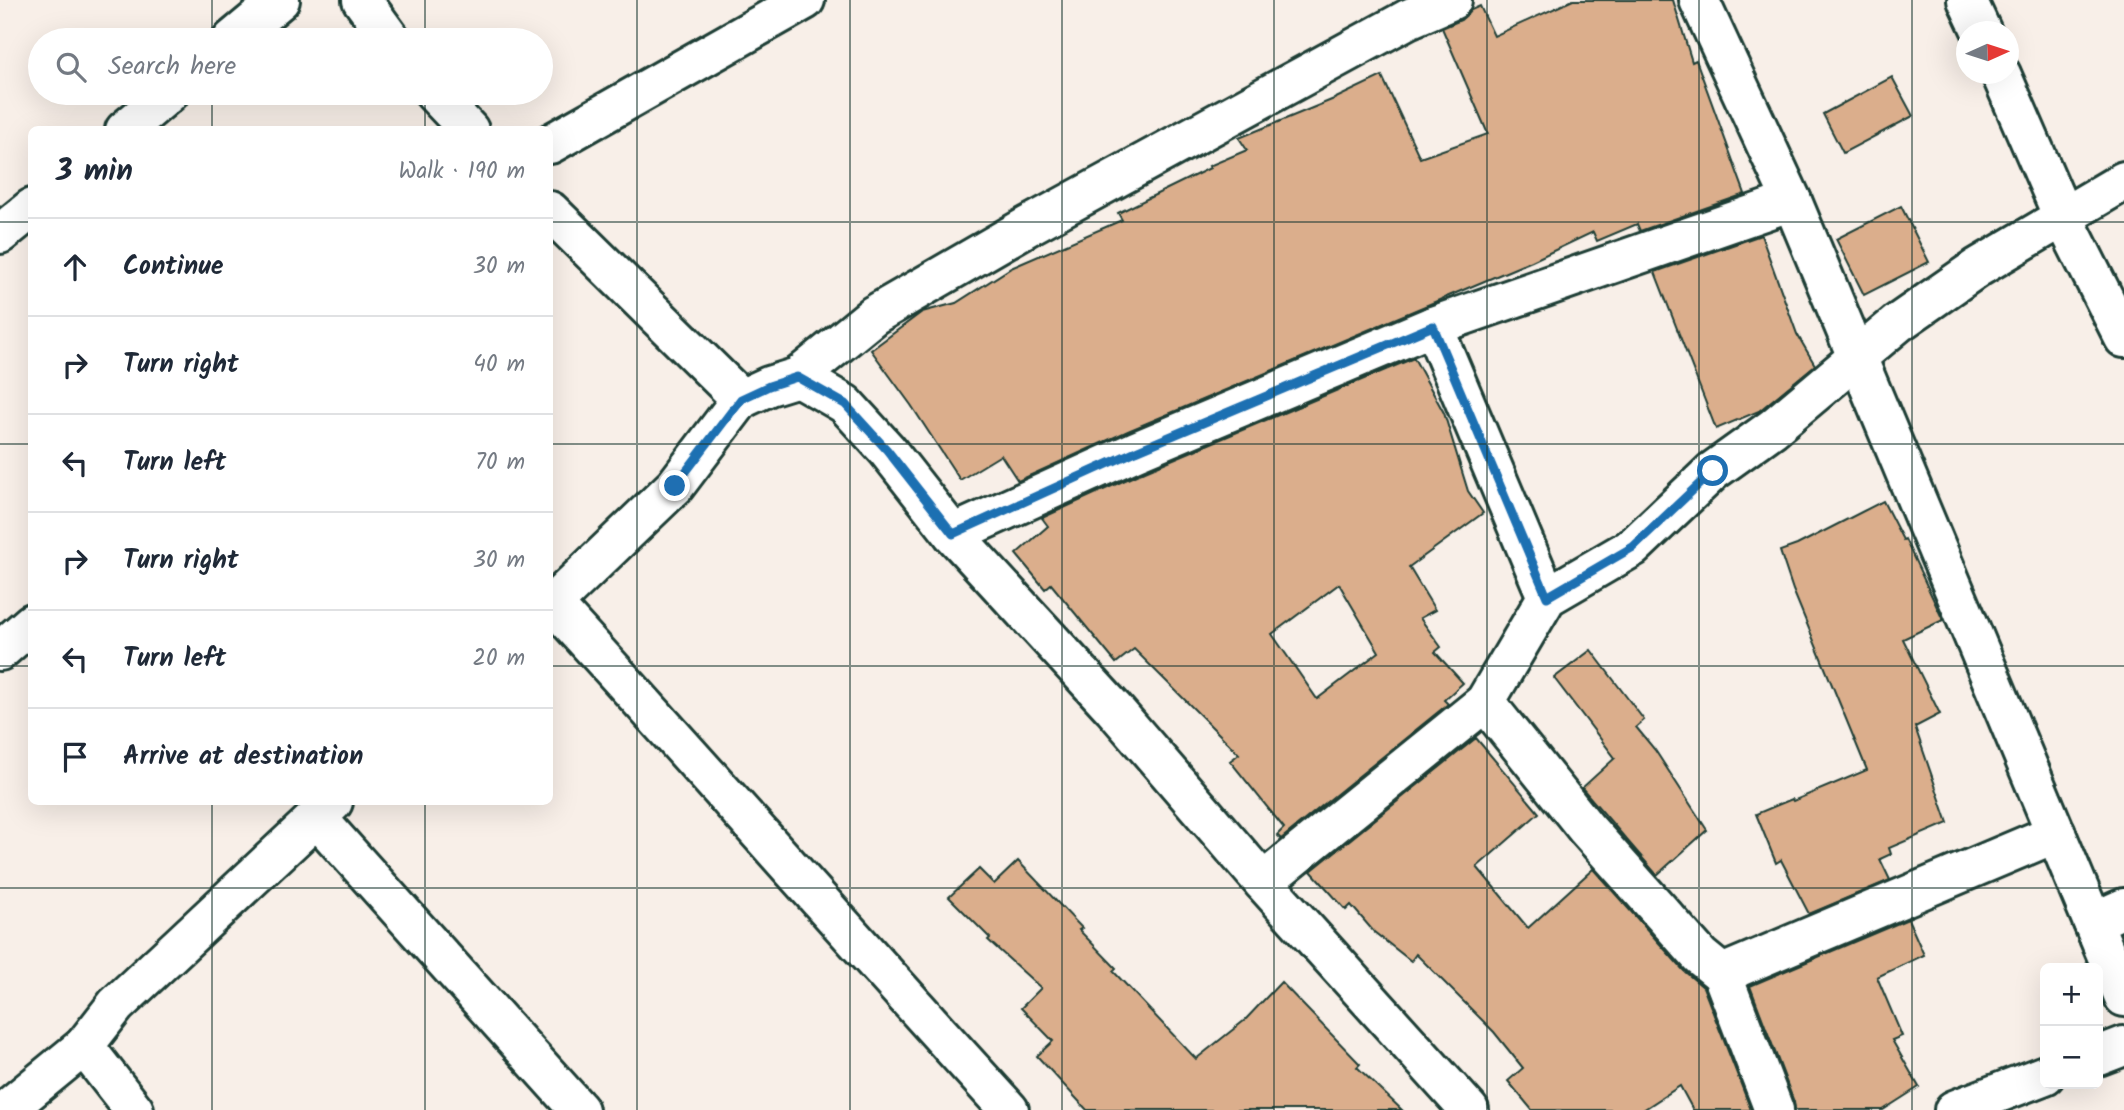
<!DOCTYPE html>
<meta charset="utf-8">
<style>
:root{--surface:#fff;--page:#f6f6f7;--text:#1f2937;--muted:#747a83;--line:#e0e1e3}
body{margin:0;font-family:Kalam,sans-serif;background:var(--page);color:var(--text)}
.controls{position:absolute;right:21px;bottom:21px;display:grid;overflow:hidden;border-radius:10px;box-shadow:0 7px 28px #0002}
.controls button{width:63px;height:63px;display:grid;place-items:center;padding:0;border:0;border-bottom:2px solid var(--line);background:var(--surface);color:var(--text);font:35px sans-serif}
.compass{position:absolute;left:1956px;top:21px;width:63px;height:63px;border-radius:50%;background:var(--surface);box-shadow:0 7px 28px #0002;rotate:87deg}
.stop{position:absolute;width:21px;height:21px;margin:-16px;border:5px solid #1f6fb2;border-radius:50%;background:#fff}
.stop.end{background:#1f6fb2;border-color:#fff;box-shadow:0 2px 7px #0008}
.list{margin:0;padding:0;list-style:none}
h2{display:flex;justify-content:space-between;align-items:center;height:91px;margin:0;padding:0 28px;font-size:30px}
h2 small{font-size:23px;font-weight:400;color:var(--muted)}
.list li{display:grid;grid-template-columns:46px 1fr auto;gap:21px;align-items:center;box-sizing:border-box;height:98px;padding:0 28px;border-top:2px solid var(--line)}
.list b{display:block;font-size:26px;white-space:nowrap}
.list em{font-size:23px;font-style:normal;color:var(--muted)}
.icon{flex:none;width:38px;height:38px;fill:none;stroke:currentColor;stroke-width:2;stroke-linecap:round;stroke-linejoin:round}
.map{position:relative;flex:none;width:2124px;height:1110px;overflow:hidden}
.search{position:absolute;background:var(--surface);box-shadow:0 7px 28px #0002;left:28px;top:28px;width:525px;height:77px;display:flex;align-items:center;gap:18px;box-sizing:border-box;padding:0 24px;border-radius:38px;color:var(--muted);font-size:26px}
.panel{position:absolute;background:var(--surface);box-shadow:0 7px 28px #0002;left:28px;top:126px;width:525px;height:679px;border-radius:10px}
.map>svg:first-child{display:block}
.building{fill:#dbae8c;stroke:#1f3d34;stroke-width:2;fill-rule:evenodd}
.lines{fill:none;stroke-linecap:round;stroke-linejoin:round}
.minor-casing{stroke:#1f3d34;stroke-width:44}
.major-casing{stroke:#1f3d34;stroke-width:44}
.minor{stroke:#fff;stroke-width:38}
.major{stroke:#fff;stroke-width:38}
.route{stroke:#1f6fb2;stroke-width:9}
.grid{fill:none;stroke:#1f3d34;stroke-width:2;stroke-opacity:0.55}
</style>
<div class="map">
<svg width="2124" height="1110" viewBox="0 0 2124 1110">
<rect width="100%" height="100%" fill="#f8efe8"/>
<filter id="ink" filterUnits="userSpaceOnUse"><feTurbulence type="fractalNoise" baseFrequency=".0143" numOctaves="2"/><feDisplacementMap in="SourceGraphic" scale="14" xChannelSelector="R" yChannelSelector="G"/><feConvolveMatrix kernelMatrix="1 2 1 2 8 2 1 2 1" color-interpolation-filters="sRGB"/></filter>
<g filter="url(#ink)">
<g class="building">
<polygon points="1573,0 1673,0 1692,62 1696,60 1745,194 1640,231 1637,224 1597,241 1593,232 1532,261 1128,431 1018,481 1001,455 960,480 911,405 871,350 922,312 956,303 1011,268 1122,220 1118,213 1210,168 1209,166 1247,150 1239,138 1334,99 1382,76 1420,158 1488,134 1442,28 1461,20 1471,10 1480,6 1494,36"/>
<polygon points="1892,77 1913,116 1843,153 1823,114"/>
<polygon points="1901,206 1929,262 1864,295 1836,239"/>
<polygon points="1761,235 1797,334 1815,365 1759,411 1716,429 1655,272"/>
<path d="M1414 358 1444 413 1468 491 1483 513 1409 567 1435 610 1420 618 1441 647 1435 652 1463 683 1444 700 1448 704 1281 839 1277 835 1284 828 1230 761 1239 754 1134 649 1116 663 1051 584 1045 589 1016 554 1048 526 1042 518 1145 471ZM1339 584 1379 652 1317 699 1272 634Z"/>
<polygon points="1883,501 1903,540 1905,539 1943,620 1903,639 1940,714 1915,727 1948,823 1889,848 1891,854 1880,859 1890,880 1809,914 1781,860 1776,863 1756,814 1792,799 1793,801 1867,770 1793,590 1780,551 1797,545"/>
<polygon points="1591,650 1644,720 1636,727 1655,750 1707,830 1657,875 1582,788 1615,758 1554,678"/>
<polygon points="1476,738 1539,813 1477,867 1528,928 1593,869 1684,971 1703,987 1751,1110 1693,1110 1680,1086 1643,1110 1532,1110 1508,1081 1523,1068 1494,1032 1416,954 1411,961 1374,932 1351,905 1346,910 1311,871"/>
<polygon points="1018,861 1082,928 1079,930 1116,968 1113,971 1196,1059 1245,1020 1281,982 1360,1064 1357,1067 1402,1110 1087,1110 1037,1056 1053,1041 1021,1008 1041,988 988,940 990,938 949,897 979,869 994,884"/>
<polygon points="1908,919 1924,955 1877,977 1902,1036 1892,1040 1919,1087 1883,1110 1795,1110 1794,1102 1750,986"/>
</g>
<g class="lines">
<defs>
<g id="minor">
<polyline points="1699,0 1792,201 2124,997"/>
<polyline points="1967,0 1982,32"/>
<polyline points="232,40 280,0"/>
<polyline points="2001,74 2063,217 2124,338"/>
<polyline points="125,130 169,93"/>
<polyline points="550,144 805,0"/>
<polyline points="0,234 32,208"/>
<polyline points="1433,326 1547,597"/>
<polyline points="798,377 845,404 887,450 953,534 1113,708 1263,882 1469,1110"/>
<polyline points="741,399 769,386 798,377 874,315 1028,226 1408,19 1452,0"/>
<polyline points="953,534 1136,451 1433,326 1792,201"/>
<path d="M552 603C706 771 855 942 1009 1110"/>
<polyline points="0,651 32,623"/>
<polyline points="1485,702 1586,828 1700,956 1722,974 1774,1110"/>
<polyline points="316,817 579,1110"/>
<polyline points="1263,882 1485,702 1547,597 1633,547 1713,471 1773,428 1898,323 1977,268 2124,181"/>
<polyline points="2093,922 2124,908"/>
<polyline points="1722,974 2056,833"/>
<polyline points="2098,1056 2124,1046"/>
<polyline points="6,1110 84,1046"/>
<polyline points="1954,1110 2045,1075"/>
</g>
<g id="major">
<polyline points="362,0 391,40"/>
<polyline points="434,93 469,130"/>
<polyline points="550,211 741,399 675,486 550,606"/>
<polyline points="134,1110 84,1046 116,1005 333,802"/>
</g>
</defs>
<use href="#minor" class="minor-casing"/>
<use href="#major" class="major-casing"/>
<use href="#minor" class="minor"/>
<use href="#major" class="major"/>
</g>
</g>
<g class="lines" filter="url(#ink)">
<polyline class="route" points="675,486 741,399 769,386 797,377 845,404 887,450 953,534 1136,451 1433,326 1547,597 1633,547 1713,471"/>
</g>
<path class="grid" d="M212 0V40M425 0V40M637 0V1110M850 0V1110M1062 0V1110M1274 0V1110M1487 0V1110M1699 0V1110M1912 0V1110M212 93V130M425 93V130M0 222H32M550 222H2124M0 444H32M550 444H2124M0 666H32M550 666H2124M212 802V1110M425 802V1110M0 888H2124"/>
</svg>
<div class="controls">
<button>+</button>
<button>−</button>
</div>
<svg class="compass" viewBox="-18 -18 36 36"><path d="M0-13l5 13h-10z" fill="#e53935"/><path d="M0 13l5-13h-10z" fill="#747a83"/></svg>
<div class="stop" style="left:1713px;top:471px"></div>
<div class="stop end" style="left:675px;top:486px"></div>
<div class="search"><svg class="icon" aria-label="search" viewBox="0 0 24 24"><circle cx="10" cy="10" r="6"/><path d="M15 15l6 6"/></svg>Search here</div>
<section class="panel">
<h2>3 min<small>Walk · 190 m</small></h2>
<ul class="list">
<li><svg class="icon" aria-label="ahead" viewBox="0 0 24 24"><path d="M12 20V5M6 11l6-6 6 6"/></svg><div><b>Continue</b></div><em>30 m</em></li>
<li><svg class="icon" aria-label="right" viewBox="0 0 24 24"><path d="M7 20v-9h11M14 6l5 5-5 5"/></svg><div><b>Turn right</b></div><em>40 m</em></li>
<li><svg class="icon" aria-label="left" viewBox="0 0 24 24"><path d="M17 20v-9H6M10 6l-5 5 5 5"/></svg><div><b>Turn left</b></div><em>70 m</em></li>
<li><svg class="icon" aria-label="right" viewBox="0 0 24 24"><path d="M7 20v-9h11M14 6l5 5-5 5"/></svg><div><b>Turn right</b></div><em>30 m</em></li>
<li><svg class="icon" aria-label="left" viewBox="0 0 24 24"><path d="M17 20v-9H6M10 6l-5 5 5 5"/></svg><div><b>Turn left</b></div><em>20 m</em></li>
<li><svg class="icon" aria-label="arrive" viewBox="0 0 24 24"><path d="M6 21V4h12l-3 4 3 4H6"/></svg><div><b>Arrive at destination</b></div></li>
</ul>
</section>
</div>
